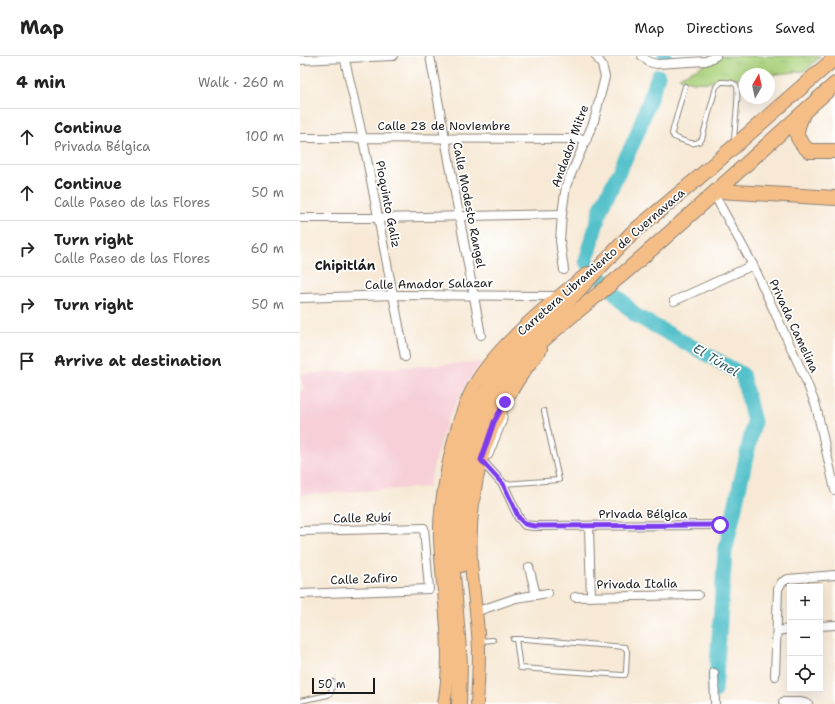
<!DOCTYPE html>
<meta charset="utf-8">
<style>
:root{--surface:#fff;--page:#f2f2f2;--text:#222;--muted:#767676;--line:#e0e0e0}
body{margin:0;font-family:"Shantell Sans",sans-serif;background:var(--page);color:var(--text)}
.controls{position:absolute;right:12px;bottom:12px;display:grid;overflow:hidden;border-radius:0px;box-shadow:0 4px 16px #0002}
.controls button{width:36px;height:36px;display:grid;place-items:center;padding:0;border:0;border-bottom:1px solid var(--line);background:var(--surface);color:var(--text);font:20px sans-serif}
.compass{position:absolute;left:439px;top:12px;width:36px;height:36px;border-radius:50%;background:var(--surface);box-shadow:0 4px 16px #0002;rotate:9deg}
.scale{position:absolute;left:12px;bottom:10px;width:63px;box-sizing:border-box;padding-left:4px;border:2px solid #1c1c1c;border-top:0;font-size:11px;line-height:14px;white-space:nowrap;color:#1c1c1c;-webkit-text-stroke:3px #fff;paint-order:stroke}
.stop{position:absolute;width:12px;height:12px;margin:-9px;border:3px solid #7c3aed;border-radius:50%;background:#fff}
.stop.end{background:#7c3aed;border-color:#fff;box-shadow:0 1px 4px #0008}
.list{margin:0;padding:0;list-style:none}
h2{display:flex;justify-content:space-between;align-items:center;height:52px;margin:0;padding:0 16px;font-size:17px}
h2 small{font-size:13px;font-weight:400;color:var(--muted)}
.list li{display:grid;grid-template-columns:26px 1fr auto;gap:12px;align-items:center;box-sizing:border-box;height:56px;padding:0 16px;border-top:1px solid var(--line)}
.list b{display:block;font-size:15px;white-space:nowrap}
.list p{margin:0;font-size:13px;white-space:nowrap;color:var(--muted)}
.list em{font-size:13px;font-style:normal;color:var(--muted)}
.icon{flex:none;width:22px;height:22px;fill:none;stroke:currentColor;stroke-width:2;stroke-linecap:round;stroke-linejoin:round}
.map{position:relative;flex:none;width:535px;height:648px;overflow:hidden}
header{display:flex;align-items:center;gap:24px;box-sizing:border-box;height:56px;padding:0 20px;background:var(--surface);border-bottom:1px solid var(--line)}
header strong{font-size:19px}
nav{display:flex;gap:22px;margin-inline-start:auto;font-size:14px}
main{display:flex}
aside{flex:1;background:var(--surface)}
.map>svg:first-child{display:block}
.built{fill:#f6cfd7}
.park{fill:url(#park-tufts);stroke:#64764c}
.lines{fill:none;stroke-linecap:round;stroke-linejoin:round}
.river{stroke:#54c1cb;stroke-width:15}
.lane-casing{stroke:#8a8278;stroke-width:6}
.street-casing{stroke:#8a8278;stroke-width:10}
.primary-casing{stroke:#8a8278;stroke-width:14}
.highway-casing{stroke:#8a8278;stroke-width:16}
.lane{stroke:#fff;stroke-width:4}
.street{stroke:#fff;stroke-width:8}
.primary{stroke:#f6be87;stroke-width:12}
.highway{stroke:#f6be87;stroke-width:14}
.route{stroke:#7c3aed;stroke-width:5}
.labels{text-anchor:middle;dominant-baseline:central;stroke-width:3.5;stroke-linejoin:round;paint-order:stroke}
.street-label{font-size:12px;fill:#1c1c1c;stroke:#fff}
.neighbourhood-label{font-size:13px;font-weight:bold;fill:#1c1c1c;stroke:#fff}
.water-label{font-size:13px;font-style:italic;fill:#325e62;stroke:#fff}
</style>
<header>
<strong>Map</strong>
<nav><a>Map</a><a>Directions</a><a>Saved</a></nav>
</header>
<main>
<aside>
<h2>4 min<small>Walk · 260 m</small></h2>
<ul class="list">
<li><svg class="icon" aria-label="ahead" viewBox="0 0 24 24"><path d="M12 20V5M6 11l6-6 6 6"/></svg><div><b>Continue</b><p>Privada Bélgica</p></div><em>100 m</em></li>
<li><svg class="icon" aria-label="ahead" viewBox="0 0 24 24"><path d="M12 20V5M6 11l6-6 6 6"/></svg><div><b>Continue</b><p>Calle Paseo de las Flores</p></div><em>50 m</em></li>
<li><svg class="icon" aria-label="right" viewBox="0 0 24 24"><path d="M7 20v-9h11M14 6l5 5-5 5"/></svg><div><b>Turn right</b><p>Calle Paseo de las Flores</p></div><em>60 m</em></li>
<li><svg class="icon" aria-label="right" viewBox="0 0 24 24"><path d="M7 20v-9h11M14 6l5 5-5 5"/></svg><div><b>Turn right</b></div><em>50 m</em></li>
<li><svg class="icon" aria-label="arrive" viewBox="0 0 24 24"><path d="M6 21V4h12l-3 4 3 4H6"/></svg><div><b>Arrive at destination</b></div></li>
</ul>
</aside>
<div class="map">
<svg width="535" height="648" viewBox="0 0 535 648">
<defs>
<pattern id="park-tufts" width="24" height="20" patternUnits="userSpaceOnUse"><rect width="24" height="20" fill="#abd17b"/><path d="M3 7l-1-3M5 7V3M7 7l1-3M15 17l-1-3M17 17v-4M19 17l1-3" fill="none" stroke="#93b36a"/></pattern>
</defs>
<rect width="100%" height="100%" fill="#fff"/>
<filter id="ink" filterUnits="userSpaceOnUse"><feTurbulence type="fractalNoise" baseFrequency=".025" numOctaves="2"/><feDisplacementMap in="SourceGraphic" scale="8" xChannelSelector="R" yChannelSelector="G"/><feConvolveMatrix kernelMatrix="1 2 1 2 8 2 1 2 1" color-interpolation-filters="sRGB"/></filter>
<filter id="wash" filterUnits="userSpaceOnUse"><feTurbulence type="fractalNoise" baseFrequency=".012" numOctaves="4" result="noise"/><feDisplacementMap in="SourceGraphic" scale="16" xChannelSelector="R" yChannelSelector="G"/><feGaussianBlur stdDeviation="0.9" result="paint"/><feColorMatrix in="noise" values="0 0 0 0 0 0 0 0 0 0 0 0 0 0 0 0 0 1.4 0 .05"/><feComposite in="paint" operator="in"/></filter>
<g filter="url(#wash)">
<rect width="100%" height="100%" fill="#f7e9d5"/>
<polygon class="built" points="181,306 165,331 147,365 136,399 129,431 0,439 0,335 4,334 0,318"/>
<path class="park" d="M419 0H521L505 15 469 19 445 18V21C426 23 396 32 379 21L417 3Z"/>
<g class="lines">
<g class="river">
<polyline points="365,1 365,0"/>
<polyline points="358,20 336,81 301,152 286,205 335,259 442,318 454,366 425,496 415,635"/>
</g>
</g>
</g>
<g filter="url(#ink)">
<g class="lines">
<defs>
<g id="lane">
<path d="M385 30 373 73 372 78 374 81C383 84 395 92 402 83L416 31 421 26C425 26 433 25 436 29 440 33 434 76 434 85"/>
<polyline points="185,403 190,400 204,365 205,355"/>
<polyline points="203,428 259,424 244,355"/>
<polyline points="213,583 225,583 325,591 327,595 326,616 325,619 322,619 220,612 216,583"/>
<polyline points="180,585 193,584"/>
<polyline points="0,645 28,639 31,636 33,626"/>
</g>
<g id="street">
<polyline points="44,0 63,83 105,301"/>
<polyline points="130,0 181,279"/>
<polyline points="342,0 349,6 357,8 406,5 416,0"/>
<polyline points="0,4 93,0"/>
<polyline points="0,82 287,83"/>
<polyline points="414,138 453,209 505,322 516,350 535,434"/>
<polyline points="0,162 78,162 262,158"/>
<polyline points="264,214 260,185 262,158 266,130 294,65 305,21 302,9 296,0"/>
<polyline points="0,242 94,239 259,240"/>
<polyline points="374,245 453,209"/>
<polyline points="181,404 203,428 219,462 225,469 234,470 420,469"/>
<polyline points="289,470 291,541"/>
<polyline points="0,475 124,472 129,533 0,538"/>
<polyline points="229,511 236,539"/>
<polyline points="275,541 398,539"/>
<polyline points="175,556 216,542 248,537"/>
<polyline points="520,570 535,569"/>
<polyline points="477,575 490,573"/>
<polyline points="414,617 415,648"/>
<polyline points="475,620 478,533 482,526 488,523 535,519"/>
<polyline points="483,646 501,646 508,648"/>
</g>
<g id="primary">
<path d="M144 648C154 594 142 537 140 482 139 457 144 434 148 410 155 378 163 344 182 317 207 282 254 243 288 217"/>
<path d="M177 648C178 630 179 612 179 593 178 564 173 535 171 506 167 423 189 357 241 293"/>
</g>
<g id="highway">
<path d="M503 58C495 76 493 81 509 95H535"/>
<polyline points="418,135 535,142"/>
<path d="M161 509C157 452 166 389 195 339 221 295 284 251 323 218 395 156 464 91 535 28"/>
<polyline points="159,648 160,607 150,479 150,450 165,380 182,342 194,321 211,301 271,242 331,178 397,123 535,2"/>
</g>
</defs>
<use href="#lane" class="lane-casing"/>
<use href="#street" class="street-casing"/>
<use href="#primary" class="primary-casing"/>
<use href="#highway" class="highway-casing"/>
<use href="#lane" class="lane"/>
<use href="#street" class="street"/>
<use href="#primary" class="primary"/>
<use href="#highway" class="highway"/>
</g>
</g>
<g class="lines" filter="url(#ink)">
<polyline class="route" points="205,346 194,366 181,404 203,428 219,462 225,468 234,470 420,469"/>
</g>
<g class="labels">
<g class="street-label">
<text x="144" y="70">Calle 28 de Noviembre</text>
<text transform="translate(270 90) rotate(-70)">Andador Mitre</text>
<text transform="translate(88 148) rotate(79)">Pioquinto Galiz</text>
<text transform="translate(169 149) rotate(79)">Calle Modesto Rangel</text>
<text transform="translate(301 206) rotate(-41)">Carretera Libramiento de Cuernavaca</text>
<text transform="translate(129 228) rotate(-1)">Calle Amador Salazar</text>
<text transform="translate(494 270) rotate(65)">Privada Camelina</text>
<text x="343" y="458">Privada Bélgica</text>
<text transform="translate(62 462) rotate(-1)">Calle Rubí</text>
<text transform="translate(64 523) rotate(-2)">Calle Zafiro</text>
<text transform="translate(337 528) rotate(-1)">Privada Italia</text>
</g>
<g class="neighbourhood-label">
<text x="45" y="209">Chipitlán</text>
</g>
<g class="water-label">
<text transform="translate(416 304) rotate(31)">El Túnel</text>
</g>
</g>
</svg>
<div class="controls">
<button>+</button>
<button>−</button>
<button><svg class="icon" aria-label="locate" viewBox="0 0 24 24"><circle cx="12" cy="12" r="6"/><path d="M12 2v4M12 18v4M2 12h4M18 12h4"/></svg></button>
</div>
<svg class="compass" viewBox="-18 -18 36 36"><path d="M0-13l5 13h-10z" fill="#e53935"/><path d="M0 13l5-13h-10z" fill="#767676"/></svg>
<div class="scale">50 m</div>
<div class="stop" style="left:420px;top:469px"></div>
<div class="stop end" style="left:205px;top:346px"></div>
</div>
</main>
